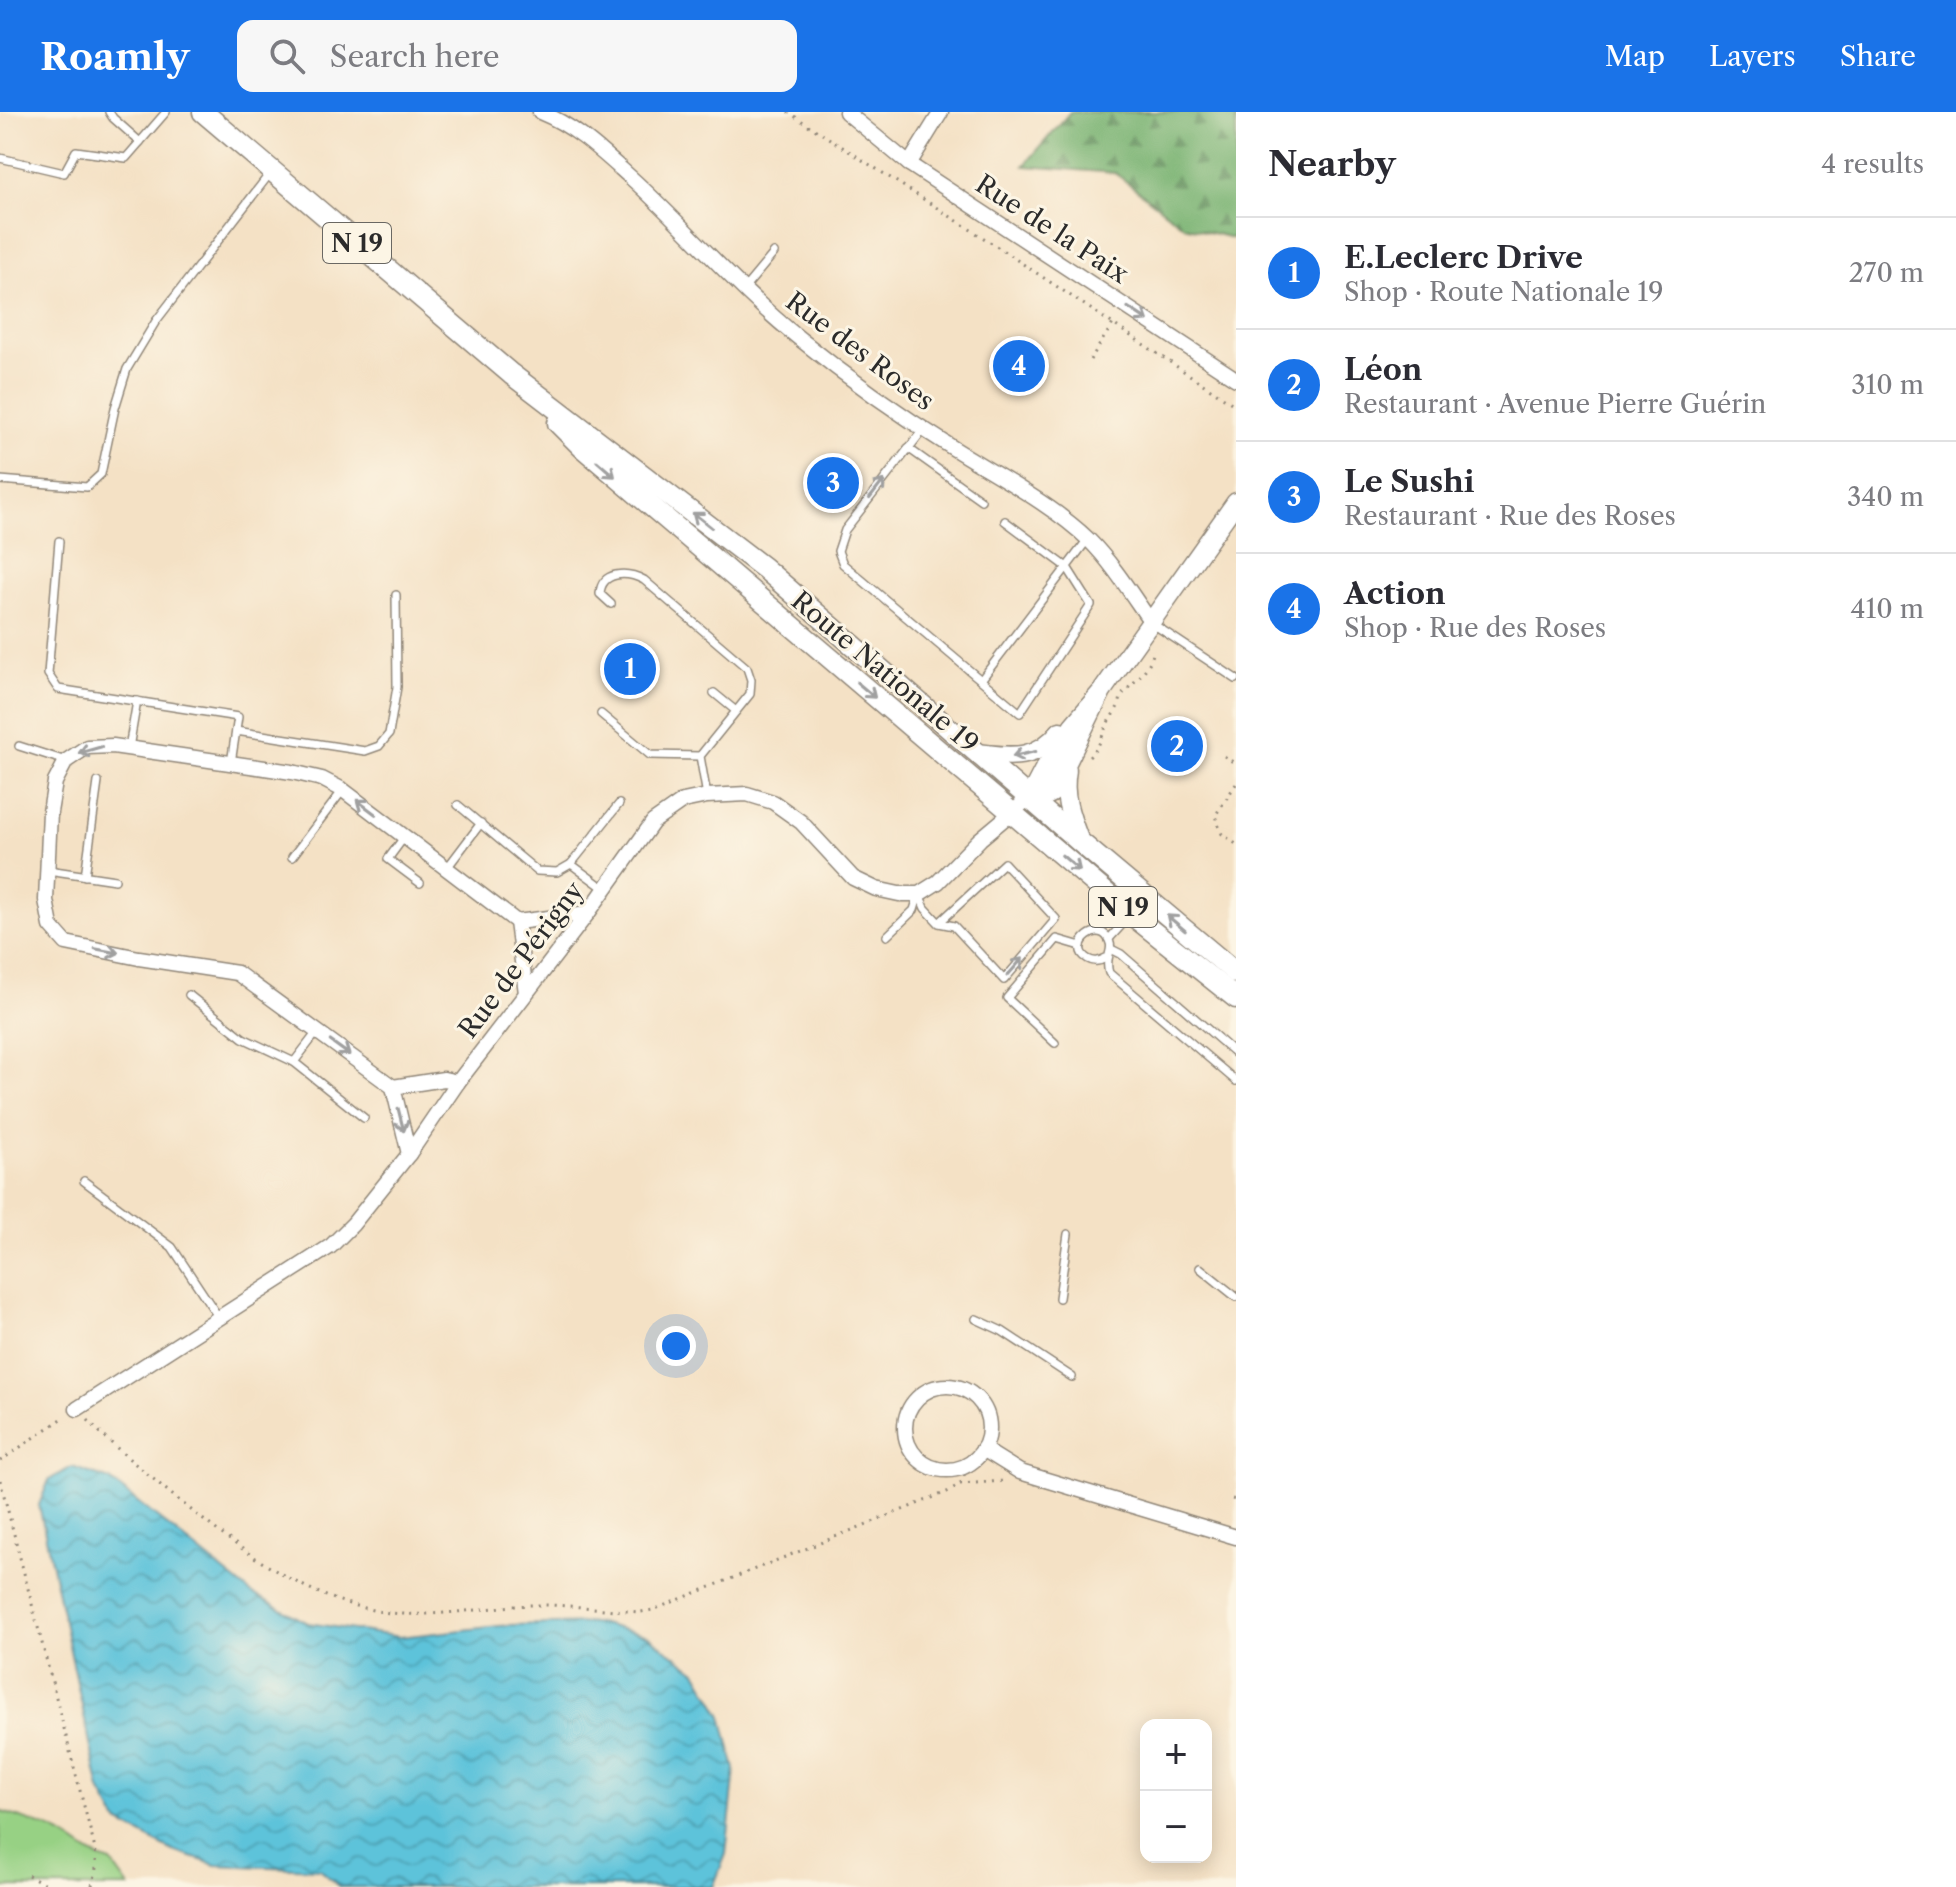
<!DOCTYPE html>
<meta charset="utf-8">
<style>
:root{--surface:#fff;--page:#f7f7f7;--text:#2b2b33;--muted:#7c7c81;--line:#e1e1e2;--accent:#1a73e8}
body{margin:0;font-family:"Libre Caslon Text",serif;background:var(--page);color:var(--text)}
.controls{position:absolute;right:24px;bottom:24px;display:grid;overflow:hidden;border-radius:16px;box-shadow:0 4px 20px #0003}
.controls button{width:72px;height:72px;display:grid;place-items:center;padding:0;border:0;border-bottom:2px solid var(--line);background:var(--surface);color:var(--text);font:40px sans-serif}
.you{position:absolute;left:676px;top:1234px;width:28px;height:28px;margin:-20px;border:6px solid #fff;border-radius:50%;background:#1a73e8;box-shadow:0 0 0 12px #1a73e833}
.badge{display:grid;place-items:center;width:52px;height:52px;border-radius:50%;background:var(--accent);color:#fff;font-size:26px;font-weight:700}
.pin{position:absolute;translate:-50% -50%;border:4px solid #fff;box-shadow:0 2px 8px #0006}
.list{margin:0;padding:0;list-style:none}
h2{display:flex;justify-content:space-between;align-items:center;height:104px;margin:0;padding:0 32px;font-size:34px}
h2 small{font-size:26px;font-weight:400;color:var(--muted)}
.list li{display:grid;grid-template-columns:52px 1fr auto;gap:24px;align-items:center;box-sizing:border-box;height:112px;padding:0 32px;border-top:2px solid var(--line)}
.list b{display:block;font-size:30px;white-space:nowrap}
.list p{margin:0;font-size:26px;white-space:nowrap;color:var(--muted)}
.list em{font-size:26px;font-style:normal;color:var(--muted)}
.icon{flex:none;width:44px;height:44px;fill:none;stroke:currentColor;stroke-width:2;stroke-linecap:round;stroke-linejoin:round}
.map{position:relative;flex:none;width:1236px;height:1775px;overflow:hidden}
header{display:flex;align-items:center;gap:48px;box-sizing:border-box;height:112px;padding:0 40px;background:var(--accent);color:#fff}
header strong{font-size:38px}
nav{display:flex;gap:44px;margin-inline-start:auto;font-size:28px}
.search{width:560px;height:72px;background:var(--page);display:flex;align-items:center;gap:20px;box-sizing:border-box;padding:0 28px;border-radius:16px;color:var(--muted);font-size:30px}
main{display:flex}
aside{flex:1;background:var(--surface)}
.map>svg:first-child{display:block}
.green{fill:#97d184;stroke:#617e58;stroke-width:2}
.forest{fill:url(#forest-firs);stroke:#526f4e;stroke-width:2}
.water{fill:url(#water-waves);stroke:#447782;stroke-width:2}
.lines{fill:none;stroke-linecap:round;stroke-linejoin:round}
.lane-casing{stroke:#908678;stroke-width:10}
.street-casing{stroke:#908678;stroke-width:17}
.secondary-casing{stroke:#908678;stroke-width:21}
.primary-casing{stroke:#908678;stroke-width:23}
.path{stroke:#908678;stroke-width:3;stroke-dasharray:2 6;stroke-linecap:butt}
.lane{stroke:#fff;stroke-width:7}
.street{stroke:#fff;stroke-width:14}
.secondary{stroke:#fff;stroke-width:18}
.primary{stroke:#fff;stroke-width:20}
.oneway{stroke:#a0a0a0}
.labels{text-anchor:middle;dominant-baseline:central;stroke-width:6;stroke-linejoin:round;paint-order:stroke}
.shield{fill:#fcf5e5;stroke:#6a6863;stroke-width:2}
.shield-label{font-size:24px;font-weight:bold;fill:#2b2b2b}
.street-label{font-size:26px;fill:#2b2b2b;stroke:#fcf5e5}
</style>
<header>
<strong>Roamly</strong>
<div class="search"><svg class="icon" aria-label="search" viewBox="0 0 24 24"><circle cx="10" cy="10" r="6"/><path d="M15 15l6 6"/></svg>Search here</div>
<nav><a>Map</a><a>Layers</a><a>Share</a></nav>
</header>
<main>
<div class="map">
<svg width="1236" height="1775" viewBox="0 0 1236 1775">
<defs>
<pattern id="forest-firs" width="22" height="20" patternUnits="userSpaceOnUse" patternTransform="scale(2)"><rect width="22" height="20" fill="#79b372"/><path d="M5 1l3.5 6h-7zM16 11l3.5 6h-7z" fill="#63925e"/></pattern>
<pattern id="water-waves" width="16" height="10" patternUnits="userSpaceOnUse" patternTransform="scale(2)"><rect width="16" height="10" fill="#5dc3da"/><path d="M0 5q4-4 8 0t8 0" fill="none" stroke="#4d9fb1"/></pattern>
</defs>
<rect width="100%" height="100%" fill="#fcf5e5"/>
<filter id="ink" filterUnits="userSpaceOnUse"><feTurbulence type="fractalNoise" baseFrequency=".0125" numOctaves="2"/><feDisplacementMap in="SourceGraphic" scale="16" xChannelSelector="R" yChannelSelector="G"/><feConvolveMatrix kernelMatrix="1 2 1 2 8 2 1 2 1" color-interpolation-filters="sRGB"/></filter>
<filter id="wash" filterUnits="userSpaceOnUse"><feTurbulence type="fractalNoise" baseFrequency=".006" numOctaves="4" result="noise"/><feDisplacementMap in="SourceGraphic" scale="32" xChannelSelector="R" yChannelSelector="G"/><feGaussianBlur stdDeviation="1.8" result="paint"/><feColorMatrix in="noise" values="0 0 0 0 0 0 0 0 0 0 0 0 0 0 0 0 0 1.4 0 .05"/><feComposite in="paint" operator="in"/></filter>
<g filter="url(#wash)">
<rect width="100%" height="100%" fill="#f4e1c5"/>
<path class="green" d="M0 1699C20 1706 42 1712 61 1722 79 1732 90 1745 111 1750L129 1775H0Z"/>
<polygon class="forest" points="1070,0 1236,0 1236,127 1184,114 1115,61 1024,54"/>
<polygon class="water" points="72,1355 110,1368 251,1481 308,1511 400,1525 508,1513 598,1511 648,1524 696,1559 722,1604 735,1657 726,1742 713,1775 339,1775 320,1757 216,1753 173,1739 118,1710 100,1678 39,1393 49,1368"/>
</g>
<g filter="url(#ink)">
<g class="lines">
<defs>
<g id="lane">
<polyline points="109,0 113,6 140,30"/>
<polyline points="0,46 64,61 76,39 126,46 166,0"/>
<polyline points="744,177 774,141"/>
<polyline points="923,318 845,418 838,439 843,452 1020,601 1091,493 1067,455 1005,409"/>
<polyline points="908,336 981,388"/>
<polyline points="0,368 87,375 101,362 115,296 127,257 156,209 271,60"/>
<polyline points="59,429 48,562 58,577 238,605 231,651"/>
<path d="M611 492 600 482C601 459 627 459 644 468L747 556 751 568 750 582 700 644 707 684"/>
<polyline points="1153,512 1236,567"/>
<polyline points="981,568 1088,427"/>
<polyline points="714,581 736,599"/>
<polyline points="601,602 650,643 700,644"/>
<polyline points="236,619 365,639 379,634 389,622 397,575 396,483"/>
<polyline points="19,634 66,649"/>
<polyline points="129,636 137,589"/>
<polyline points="458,693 537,759 557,760 571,752 619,692"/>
<polyline points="405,724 388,747 420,771"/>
<polyline points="292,745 343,678"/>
<polyline points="571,752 605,777"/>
<polyline points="447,756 481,711"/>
<polyline points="48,758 115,768"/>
<polyline points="85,764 98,670"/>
<polyline points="919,782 925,796 939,811 954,814 1004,868 1056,807 1004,751 939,811"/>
<polyline points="887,824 914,798 919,782"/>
<polyline points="1109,827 1130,804"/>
<polyline points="1111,837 1121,842 1236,942"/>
<path d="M1106 846C1100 849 1095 851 1088 847 1065 834 1102 804 1110 831 1113 840 1104 846 1109 861L1236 969"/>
<polyline points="189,883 243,926 294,950 364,1006"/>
<polyline points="1055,931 1007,886 1057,827 1081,834"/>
<polyline points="294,950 317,920"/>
<polyline points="84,1069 172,1135 219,1206"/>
<polyline points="1200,1156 1236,1185"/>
<polyline points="1059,1186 1068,1122"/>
<polyline points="976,1207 1002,1219 1072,1265"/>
</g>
<g id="street">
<path d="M540 0C575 14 601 39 629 64 687 116 738 178 800 227 849 267 900 303 953 336 996 363 1053 393 1089 428 1113 452 1132 483 1151 510"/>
<polyline points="846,0 909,52 1236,267"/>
<polyline points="909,52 941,0"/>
<polyline points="517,810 526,881"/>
<polyline points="393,975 444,967 458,970"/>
<polyline points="409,1042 393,975 237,861 139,846 66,831 51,814 46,788 50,700 55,670 66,649 87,635 113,634 292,660 322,667 343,678 517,810 588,801"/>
<circle cx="947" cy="1316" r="42"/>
<polyline points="77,1297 331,1134 353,1112 409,1042 458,970 588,801 653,710 683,689 707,684 747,682 773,690 801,710 853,766 876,777 899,782 919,782 938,770 980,727 1029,686"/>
<polyline points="983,1337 1020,1360 1236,1425"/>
</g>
<g id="secondary">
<polyline points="1102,579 1052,681 1044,685 1029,686 1043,659 1073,613 1102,579 1236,390"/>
<path d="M978 641C1012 645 1036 649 1060 619"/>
<path d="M1067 658C1062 684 1071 706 1080 730"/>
</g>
<g id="primary">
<polyline points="203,0 511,262 764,456 1080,730 1236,861"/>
<polyline points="558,311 583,336 1132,803 1236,886"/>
</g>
</defs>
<use href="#lane" class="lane-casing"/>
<use href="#street" class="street-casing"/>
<use href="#secondary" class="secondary-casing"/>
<use href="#primary" class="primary-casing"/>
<g class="path">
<polyline points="788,0 990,130 1236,294"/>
<polyline points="1090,248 1114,210"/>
<polyline points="1224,644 1236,652"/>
<path d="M1089 645C1099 636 1101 627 1106 615 1110 604 1120 597 1121 584 1134 569 1150 558 1154 538"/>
<polyline points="1236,672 1215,704 1222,722 1236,732"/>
<path d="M88 1308C113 1335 142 1357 170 1381 228 1428 292 1480 368 1497 421 1510 478 1495 532 1493 567 1492 606 1498 641 1500L653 1498 947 1380 960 1372 971 1350"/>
<polyline points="0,1349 63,1306"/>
<path d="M0 1368 93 1729C97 1745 98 1760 91 1775"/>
<polyline points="960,1372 1004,1369"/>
<polyline points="1232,1387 1236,1388"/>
<polyline points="28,1763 51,1775"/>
</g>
<use href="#lane" class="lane"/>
<use href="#street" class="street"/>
<use href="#secondary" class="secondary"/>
<use href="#primary" class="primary"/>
</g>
<defs><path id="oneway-shaft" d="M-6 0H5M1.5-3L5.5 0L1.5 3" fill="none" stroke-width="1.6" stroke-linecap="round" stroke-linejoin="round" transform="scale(2)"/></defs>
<g class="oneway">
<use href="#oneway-shaft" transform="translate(1138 202) rotate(33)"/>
<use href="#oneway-shaft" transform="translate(606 357) rotate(41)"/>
<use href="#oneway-shaft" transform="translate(877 377) rotate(-52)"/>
<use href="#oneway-shaft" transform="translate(702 408) rotate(-142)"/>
<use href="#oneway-shaft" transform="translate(866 578) rotate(40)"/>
<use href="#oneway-shaft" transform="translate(90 638) rotate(164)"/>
<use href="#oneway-shaft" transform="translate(1024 642) rotate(168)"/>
<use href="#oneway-shaft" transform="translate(366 695) rotate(-143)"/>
<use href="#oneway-shaft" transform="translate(1071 751) rotate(40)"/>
<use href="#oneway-shaft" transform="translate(1176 811) rotate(-140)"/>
<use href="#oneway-shaft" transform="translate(107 839) rotate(11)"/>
<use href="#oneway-shaft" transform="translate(1015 855) rotate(-49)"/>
<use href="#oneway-shaft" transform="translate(340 936) rotate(36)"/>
<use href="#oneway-shaft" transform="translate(401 1008) rotate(76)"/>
</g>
</g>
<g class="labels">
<g class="shield">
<rect x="323" y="111" width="68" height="40" rx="6"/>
<rect x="1089" y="775" width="68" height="40" rx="6"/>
</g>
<g class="shield-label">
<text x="357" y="131">N 19</text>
<text x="1123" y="795">N 19</text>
</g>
<g class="street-label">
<text transform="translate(1052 117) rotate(33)">Rue de la Paix</text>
<text transform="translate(860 239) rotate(37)">Rue des Roses</text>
<text transform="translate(885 560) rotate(40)">Route Nationale 19</text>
<text transform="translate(521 848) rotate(-53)">Rue de Périgny</text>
</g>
</g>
</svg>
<div class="controls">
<button>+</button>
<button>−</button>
</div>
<div class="you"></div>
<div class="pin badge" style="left:630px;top:557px">1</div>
<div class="pin badge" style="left:1177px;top:634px">2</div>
<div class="pin badge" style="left:833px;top:371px">3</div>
<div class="pin badge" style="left:1019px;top:254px">4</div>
</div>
<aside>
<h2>Nearby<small>4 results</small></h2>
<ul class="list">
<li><span class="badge">1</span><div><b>E.Leclerc Drive</b><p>Shop · Route Nationale 19</p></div><em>270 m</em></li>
<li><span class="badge">2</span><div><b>Léon</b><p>Restaurant · Avenue Pierre Guérin</p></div><em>310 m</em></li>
<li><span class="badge">3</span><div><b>Le Sushi</b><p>Restaurant · Rue des Roses</p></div><em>340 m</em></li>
<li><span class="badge">4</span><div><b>Action</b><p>Shop · Rue des Roses</p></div><em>410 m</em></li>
</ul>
</aside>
</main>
